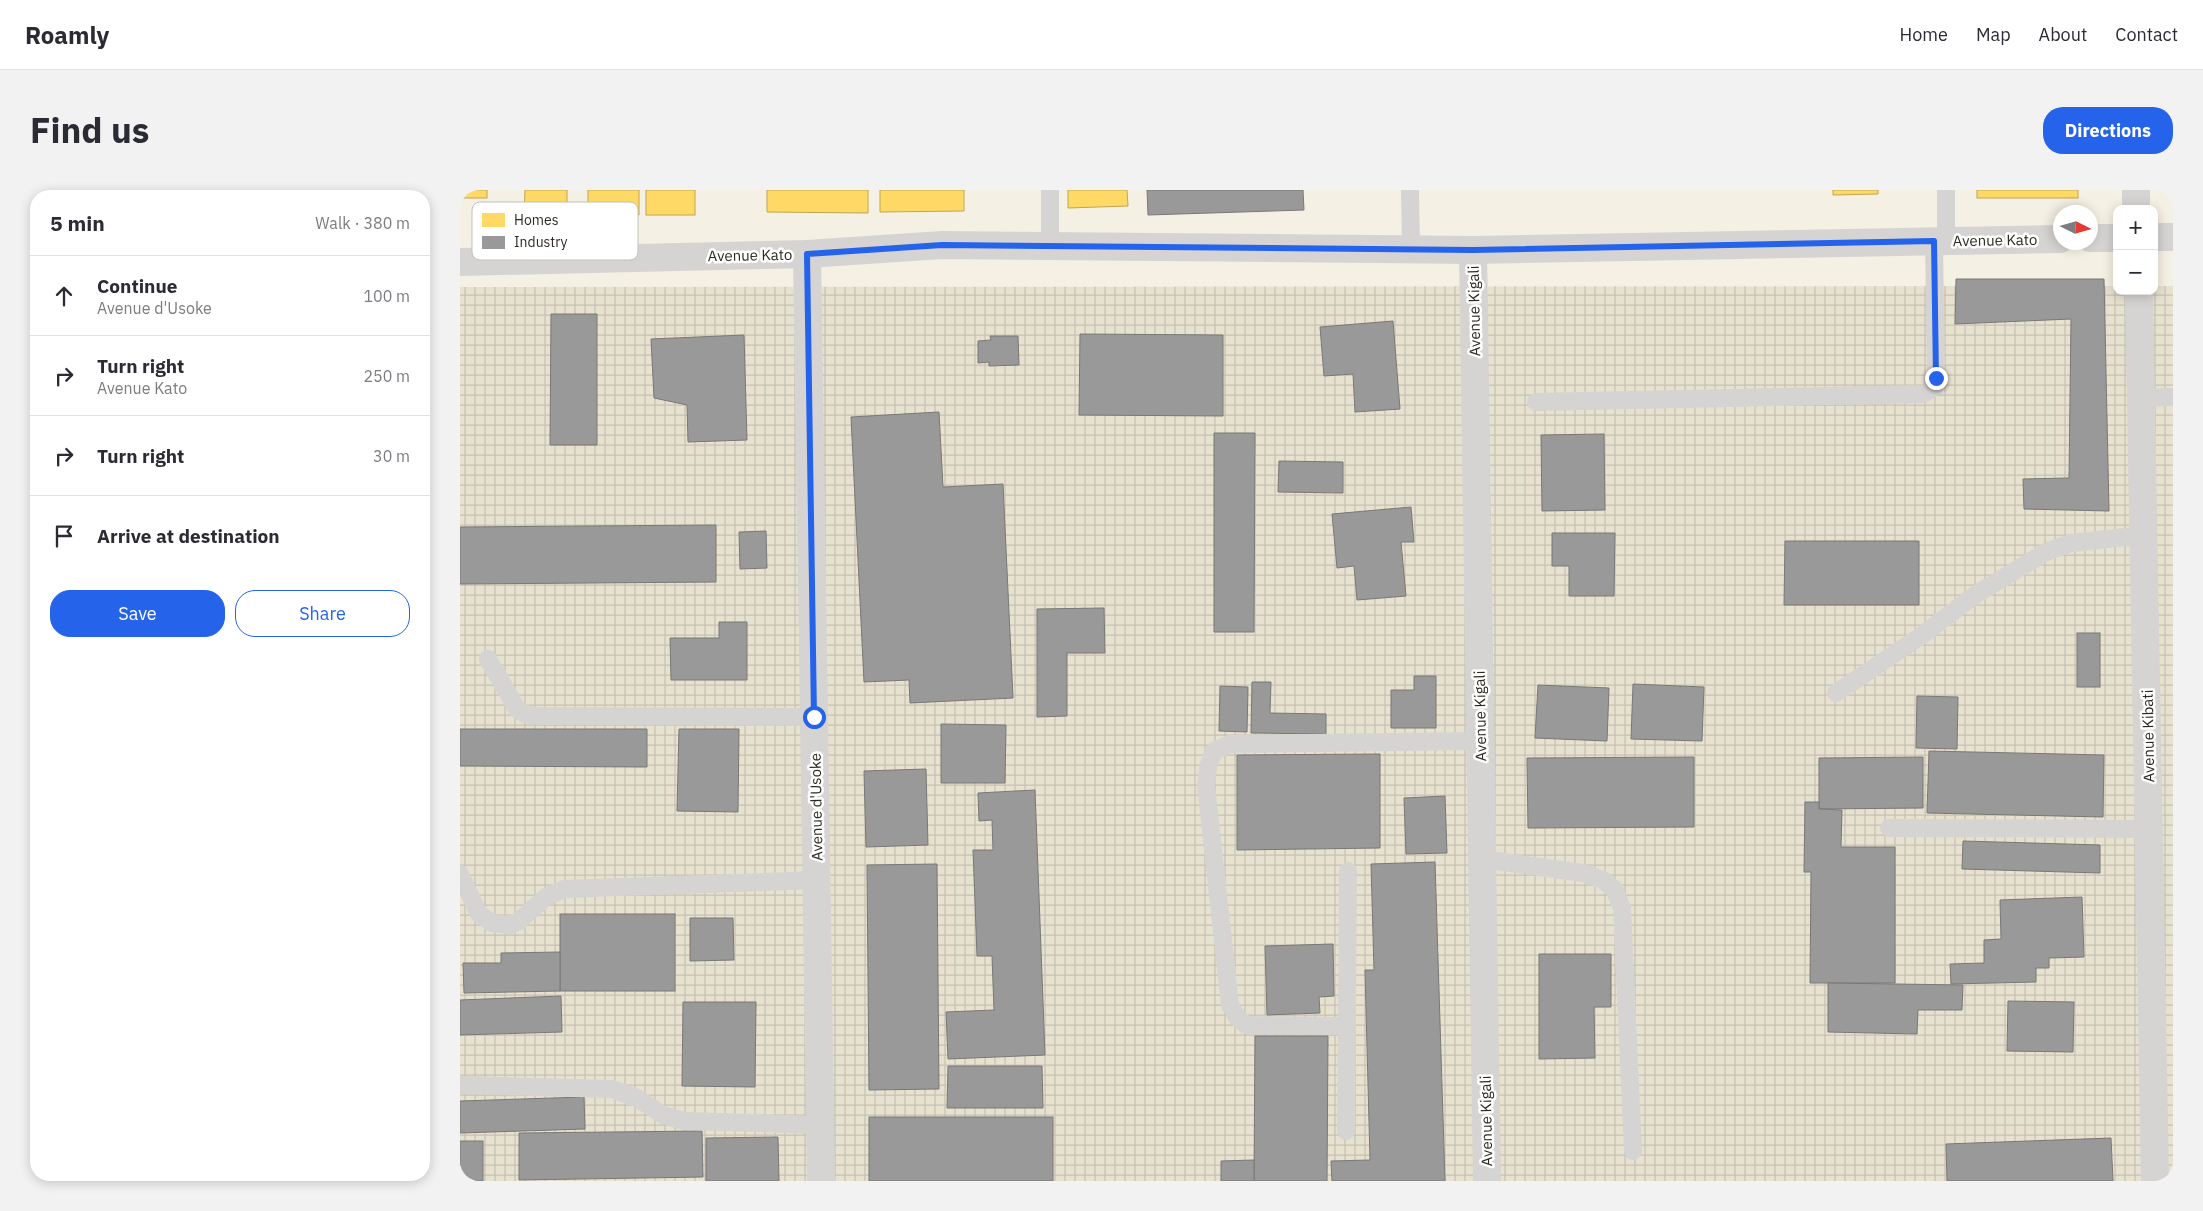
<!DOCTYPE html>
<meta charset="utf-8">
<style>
:root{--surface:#fff;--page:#f2f2f3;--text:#2b2b33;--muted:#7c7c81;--line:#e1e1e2;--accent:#2563eb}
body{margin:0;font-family:"IBM Plex Sans",sans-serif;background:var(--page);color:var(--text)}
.controls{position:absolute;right:15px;top:15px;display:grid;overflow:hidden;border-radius:10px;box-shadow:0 2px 12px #0003}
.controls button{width:45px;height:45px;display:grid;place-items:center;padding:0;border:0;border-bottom:1px solid var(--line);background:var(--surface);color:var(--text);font:25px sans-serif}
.compass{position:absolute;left:1593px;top:15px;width:45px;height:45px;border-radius:50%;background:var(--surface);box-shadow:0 2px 12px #0003;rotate:95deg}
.stop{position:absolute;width:15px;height:15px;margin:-11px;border:4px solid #2563eb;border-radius:50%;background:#fff}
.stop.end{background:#2563eb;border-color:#fff;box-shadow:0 1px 5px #0008}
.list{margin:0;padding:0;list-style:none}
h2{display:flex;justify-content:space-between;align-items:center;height:65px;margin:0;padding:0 20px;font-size:21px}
h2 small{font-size:16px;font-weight:400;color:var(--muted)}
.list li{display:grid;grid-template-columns:32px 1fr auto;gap:15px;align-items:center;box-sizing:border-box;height:80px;padding:0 20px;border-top:1px solid var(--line)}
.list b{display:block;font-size:19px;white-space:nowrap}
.list p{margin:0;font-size:16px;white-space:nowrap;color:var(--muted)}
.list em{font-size:16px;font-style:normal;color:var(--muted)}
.actions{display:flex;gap:10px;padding:15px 20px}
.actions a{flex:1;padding:11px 0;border:1px solid var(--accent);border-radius:20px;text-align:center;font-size:18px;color:var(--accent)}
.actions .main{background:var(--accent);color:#fff}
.icon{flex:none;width:28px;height:28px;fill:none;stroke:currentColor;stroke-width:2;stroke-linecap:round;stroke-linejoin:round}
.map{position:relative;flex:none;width:1713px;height:991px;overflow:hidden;border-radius:20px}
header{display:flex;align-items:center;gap:30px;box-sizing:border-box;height:70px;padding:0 25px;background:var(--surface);border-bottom:1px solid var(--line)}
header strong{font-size:24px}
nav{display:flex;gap:28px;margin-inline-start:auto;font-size:18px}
.intro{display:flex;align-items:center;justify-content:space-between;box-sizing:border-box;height:120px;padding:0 30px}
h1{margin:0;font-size:35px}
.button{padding:12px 22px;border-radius:20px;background:var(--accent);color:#fff;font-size:18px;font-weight:700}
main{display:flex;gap:30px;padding:0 30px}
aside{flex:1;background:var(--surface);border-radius:20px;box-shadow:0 2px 12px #0003}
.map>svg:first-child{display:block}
.industrial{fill:url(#industrial-grid)}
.homes{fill:#ffd966;stroke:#c0a452}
.industry{fill:#999;stroke:#797875}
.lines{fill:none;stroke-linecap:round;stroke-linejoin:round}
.service{stroke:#d6d4d2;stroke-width:18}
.minor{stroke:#d6d4d2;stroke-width:28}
.tertiary{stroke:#d6d4d2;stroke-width:28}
.route{stroke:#2563eb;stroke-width:6}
.labels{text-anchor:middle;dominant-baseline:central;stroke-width:5;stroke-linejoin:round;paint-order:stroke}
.street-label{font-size:15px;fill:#2e2a22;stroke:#fff}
.key{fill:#fff;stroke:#c0bfbd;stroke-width:1}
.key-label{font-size:14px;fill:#2e2a22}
</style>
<header>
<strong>Roamly</strong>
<nav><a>Home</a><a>Map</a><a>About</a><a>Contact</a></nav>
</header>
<div class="intro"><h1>Find us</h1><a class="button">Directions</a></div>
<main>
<aside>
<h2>5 min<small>Walk · 380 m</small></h2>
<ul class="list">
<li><svg class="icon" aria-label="ahead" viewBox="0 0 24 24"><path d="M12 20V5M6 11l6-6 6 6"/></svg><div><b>Continue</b><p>Avenue d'Usoke</p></div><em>100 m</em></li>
<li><svg class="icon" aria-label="right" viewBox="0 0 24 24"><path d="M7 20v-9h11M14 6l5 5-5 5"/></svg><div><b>Turn right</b><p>Avenue Kato</p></div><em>250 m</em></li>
<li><svg class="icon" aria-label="right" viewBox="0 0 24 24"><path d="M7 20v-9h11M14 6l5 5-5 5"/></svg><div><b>Turn right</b></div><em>30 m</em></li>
<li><svg class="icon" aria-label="arrive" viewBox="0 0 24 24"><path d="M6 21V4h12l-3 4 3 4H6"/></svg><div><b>Arrive at destination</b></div></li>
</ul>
<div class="actions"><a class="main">Save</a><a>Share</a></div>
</aside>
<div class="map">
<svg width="1713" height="991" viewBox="0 0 1713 991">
<defs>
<pattern id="industrial-grid" width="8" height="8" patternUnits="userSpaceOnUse" patternTransform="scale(1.25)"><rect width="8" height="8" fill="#e7e1d0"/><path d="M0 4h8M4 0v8" fill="none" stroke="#c6c1b2"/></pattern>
</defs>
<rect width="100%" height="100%" fill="#f5f0e4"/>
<polygon class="industrial" points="1657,96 1657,101 1694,101 1694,96 1713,96 1713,991 0,991 0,97"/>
<g class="homes">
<rect x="0" y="0" width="27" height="8"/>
<polygon points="65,0 107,0 107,26 64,26"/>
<polygon points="128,0 179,0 179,25 128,24"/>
<rect x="186" y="0" width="49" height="25"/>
<polygon points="307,0 408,0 408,23 307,22"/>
<polygon points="420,0 504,0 504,21 420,22"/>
<polygon points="608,0 667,0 668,16 608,18"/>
<polygon points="1373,0 1418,0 1418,4 1373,5"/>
<rect x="1517" y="0" width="101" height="8"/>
</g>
<g class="industry">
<polygon points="687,0 843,0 844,20 688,25"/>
<polygon points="1496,89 1644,89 1649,321 1564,319 1563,289 1609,288 1611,129 1495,134"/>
<polygon points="91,124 137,124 137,255 90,255"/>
<polygon points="933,131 940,219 895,222 893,184 864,186 860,137"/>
<polygon points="620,144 763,145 763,226 619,225"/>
<polygon points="284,145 287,250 228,252 227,215 194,208 191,149"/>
<polygon points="530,146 558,146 559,175 529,176 529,172 518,173 518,151 531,150"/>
<polygon points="479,222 483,297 543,294 553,508 450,513 449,490 404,492 391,227"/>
<polygon points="754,243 795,243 794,442 754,442"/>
<polygon points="1144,244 1145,320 1082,321 1081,245"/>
<polygon points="819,271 883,272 883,303 818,302"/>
<polygon points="951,317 954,352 941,352 946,406 897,410 894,376 877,378 872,324"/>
<polygon points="256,335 256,392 0,394 0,337"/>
<polygon points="306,341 307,378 280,379 279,342"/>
<polygon points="1092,343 1155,343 1154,406 1109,406 1109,376 1092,376"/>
<polygon points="1325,351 1459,351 1459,415 1324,415"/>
<polygon points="644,418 645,463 607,463 607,526 577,527 577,419"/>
<polygon points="259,432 287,432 287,490 211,490 210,448 259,448"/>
<rect x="1617" y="443" width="23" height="54"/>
<polygon points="954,486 976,486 976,538 931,538 931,500 954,500"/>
<polygon points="792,492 811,492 810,523 866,524 866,544 791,543"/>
<polygon points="1173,494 1244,497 1242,551 1171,549"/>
<polygon points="1078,495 1149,498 1147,551 1075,548"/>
<polygon points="760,496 788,497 787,542 759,541"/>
<polygon points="1457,506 1498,507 1497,559 1456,558"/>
<polygon points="481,534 546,535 545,593 481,593"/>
<polygon points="0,539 187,539 187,577 0,576"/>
<polygon points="219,539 279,539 278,622 217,621"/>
<polygon points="1469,561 1644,565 1643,627 1467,623"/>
<polygon points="920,564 920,658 777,660 777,565"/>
<polygon points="1234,567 1234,637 1068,638 1067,568"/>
<polygon points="1463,567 1463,618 1359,619 1359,568"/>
<polygon points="466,579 468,655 406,657 404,581"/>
<polygon points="575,600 585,865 488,869 486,822 534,820 532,766 517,766 513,660 533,660 532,630 519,631 518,603"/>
<polygon points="985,606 987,663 946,664 944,608"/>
<polygon points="1345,612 1359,612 1359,619 1382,620 1381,657 1435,657 1435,793 1350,793 1351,682 1344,682"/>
<polygon points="1503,651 1640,655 1640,683 1502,679"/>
<polygon points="975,672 985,991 872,991 871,971 910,970 905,780 914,780 911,674"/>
<polygon points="477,674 479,899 409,900 407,675"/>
<polygon points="1622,707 1624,767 1589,768 1589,778 1576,778 1576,792 1491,794 1490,774 1524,773 1524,750 1541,749 1540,710"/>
<rect x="100" y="724" width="115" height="77"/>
<polygon points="230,728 273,728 274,770 230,771"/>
<polygon points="873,754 874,806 859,807 860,823 807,825 805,756"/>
<polygon points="100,762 100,801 4,803 3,773 41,773 41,763"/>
<polygon points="1079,764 1151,764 1151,817 1134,817 1135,868 1079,869"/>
<polygon points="1368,793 1503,795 1502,820 1458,820 1457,844 1368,842"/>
<polygon points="101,806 102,842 0,845 0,810"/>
<polygon points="1548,811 1614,812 1613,862 1547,861"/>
<polygon points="223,812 296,812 295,897 222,896"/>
<polygon points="795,846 868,846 867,991 794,991"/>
<polygon points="488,876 582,876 583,918 487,918"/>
<polygon points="124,907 125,939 0,943 0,911"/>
<rect x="409" y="927" width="184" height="64"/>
<polygon points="242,941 243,987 59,990 59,943"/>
<polygon points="318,947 319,991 246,991 246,948"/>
<polygon points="1651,948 1653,991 1487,991 1486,954"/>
<rect x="0" y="951" width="23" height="40"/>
<polygon points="794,970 794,991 761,991 761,971"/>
</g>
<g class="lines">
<g class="service">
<polyline points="590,0 590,56"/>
<polyline points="950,0 951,59"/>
<polyline points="1486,0 1486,50"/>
<polyline points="1682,208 1713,207"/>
<polyline points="1076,212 1464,204 1474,197 1476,188 1474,51"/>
<polyline points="28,469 57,519 65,524 76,526 354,527"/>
<polyline points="1376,503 1461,446 1515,405 1586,362 1611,353 1684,345"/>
<polyline points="1429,638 1689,639"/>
<polyline points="1022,669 1123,683 1143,690 1154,699 1162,718 1173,961"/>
<polyline points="0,684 19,724 32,733 50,735 59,731 86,707 104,699 357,690"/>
<polyline points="887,836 786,835 777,827 770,815 746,595 748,577 754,561 770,554 1020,551"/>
<polyline points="0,895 152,899 177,908 203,925 224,931 360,935"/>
<polyline points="886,941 888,681"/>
</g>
<g class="minor">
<polyline points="1676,0 1676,19"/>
<polyline points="1013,60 1027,991"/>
<polyline points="1679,101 1695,991"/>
</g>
<g class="tertiary">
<polyline points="1694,47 1713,47"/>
<polyline points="1630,48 1657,48"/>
<polyline points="347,64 361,991"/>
<polyline points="0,72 347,64 482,55 1013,60 1600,49"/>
</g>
</g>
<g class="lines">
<polyline class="route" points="354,527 347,64 482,55 1013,60 1474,51 1476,188"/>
</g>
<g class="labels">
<g class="street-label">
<text transform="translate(1535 50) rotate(-1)">Avenue Kato</text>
<text transform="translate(290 65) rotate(-1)">Avenue Kato</text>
<text transform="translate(1014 121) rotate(-91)">Avenue Kigali</text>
<text transform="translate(1020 526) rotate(-91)">Avenue Kigali</text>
<text transform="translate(1688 546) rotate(-91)">Avenue Kibati</text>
<text transform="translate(356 617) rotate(-91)">Avenue d'Usoke</text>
<text transform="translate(1026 931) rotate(-91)">Avenue Kigali</text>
</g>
</g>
<rect x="12" y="12" width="166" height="58" rx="8" class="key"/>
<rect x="22" y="23" width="23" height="14" fill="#ffd966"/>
<rect x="22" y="46" width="23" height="13" fill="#999"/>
<g class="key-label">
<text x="54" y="35">Homes</text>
<text x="54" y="57">Industry</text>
</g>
</svg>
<div class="controls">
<button>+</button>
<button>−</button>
</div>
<svg class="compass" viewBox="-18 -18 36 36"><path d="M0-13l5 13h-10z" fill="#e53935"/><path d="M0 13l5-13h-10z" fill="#7c7c81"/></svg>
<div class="stop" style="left:354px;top:527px"></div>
<div class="stop end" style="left:1476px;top:188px"></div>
</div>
</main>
